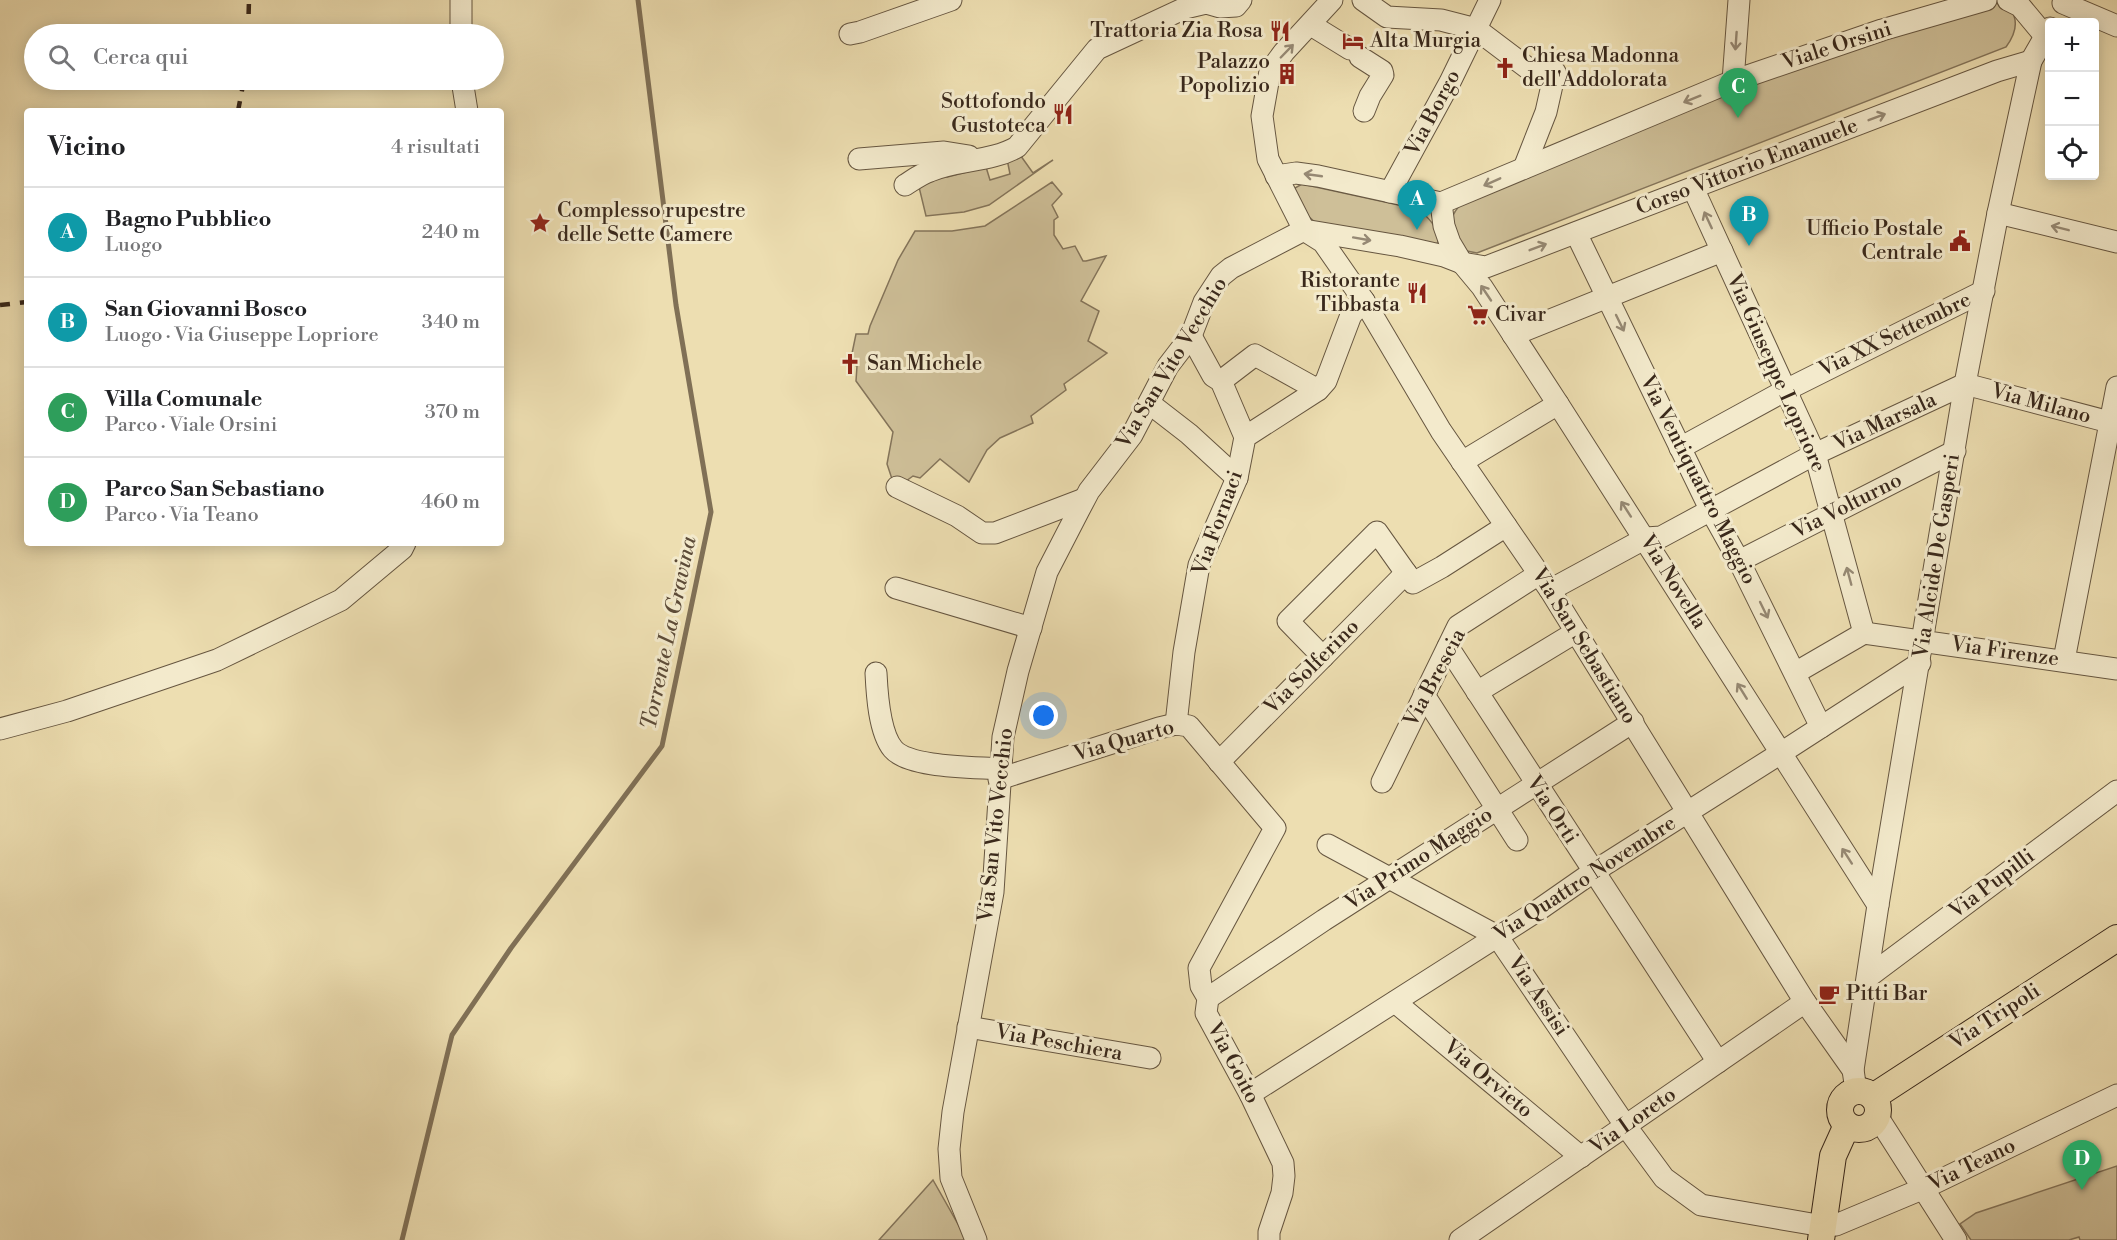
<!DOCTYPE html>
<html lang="it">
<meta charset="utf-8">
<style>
:root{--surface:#fff;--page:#f6f6f6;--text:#202124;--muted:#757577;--line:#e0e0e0;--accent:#111827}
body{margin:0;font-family:"Libre Bodoni",serif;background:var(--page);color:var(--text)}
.controls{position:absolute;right:18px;top:18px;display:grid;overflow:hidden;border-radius:6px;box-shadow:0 3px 15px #0003}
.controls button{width:54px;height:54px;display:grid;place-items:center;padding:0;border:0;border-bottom:2px solid var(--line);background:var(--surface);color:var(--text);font:30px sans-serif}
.you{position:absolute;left:1044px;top:716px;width:21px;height:21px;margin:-15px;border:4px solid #fff;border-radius:50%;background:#1a73e8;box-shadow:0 0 0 9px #1a73e833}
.badge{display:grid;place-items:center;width:39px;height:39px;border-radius:50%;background:var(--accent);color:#fff;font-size:20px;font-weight:700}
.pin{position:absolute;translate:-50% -50px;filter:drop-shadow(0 2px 3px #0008)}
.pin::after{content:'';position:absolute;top:32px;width:21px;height:18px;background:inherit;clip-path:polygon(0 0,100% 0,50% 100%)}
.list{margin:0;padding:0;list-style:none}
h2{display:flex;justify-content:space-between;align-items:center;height:78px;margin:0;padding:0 24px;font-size:26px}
h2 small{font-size:20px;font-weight:400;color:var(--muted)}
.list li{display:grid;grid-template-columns:39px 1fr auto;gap:18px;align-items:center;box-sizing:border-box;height:90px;padding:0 24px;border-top:2px solid var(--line)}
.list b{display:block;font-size:22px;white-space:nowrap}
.list p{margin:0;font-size:20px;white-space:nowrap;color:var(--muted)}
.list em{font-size:20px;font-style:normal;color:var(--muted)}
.icon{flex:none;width:33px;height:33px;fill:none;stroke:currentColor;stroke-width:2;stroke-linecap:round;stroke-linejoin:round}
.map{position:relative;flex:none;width:2117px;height:1240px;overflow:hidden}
.search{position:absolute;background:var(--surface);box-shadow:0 3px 15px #0003;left:24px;top:24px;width:480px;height:66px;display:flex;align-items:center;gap:15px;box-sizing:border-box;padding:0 21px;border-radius:33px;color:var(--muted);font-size:22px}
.panel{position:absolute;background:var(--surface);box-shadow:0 3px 15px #0003;left:24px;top:108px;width:480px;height:438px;border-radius:6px}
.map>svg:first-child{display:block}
.green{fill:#cebf98;stroke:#84745a;stroke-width:1.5}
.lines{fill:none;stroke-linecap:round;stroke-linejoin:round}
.stream{stroke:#807056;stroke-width:5}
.minor-casing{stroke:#665640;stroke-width:23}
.major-casing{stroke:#39281b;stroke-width:28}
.minor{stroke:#f3eacc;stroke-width:21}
.major{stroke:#eddeb1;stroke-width:26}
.rail{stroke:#39281b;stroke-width:4.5;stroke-dasharray:10 10;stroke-linecap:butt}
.oneway{stroke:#968974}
.labels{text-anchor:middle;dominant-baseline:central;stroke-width:6;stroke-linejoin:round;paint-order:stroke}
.poi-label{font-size:21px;fill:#39281b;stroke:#f3eacc;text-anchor:start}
.street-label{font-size:21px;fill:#39281b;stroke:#f3eacc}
.water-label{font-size:22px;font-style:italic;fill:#5d4c39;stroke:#f3eacc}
</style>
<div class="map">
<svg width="2117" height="1240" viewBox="0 0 2117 1240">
<rect width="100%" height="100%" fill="#eddeb1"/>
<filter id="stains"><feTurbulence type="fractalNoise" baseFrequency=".00333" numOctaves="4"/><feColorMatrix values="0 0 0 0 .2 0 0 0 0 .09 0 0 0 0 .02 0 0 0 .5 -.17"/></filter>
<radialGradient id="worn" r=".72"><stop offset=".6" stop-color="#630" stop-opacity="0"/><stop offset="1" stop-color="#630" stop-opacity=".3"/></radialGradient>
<g class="green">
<path d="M1987 3C2018 2 2022 25 2006 47L1477 253 1467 251 1456 244C1451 223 1447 218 1463 202L1726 86Z"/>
<polygon points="1018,152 1033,173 1053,160 989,205 964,212 926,216 919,187 945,173 947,177 986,167 990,180 1010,174 1007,159"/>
<polygon points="1052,182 1062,194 1052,205 1058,217 1054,220 1054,235 1063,249 1075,246 1083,261 1086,261 1106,256 1081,301 1099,311 1088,341 1107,353 1064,384 1066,390 1031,416 1033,423 1000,438 987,450 969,482 940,459 920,478 913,476 902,484 892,479 887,464 893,432 856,381 857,366 850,363 856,334 868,334 870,326 898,260 915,231 952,231 985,226"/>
<path d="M1302 184 1417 209C1430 218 1438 227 1438 243L1429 246 1319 225C1306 216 1293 204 1295 188Z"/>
<polygon points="2117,1166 2117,1240 2080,1240 2079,1237 2069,1240 1971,1240 1960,1224 1976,1213"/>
<polygon points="933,1180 967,1240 879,1240"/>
</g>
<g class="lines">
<polyline class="stream" points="402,1240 452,1035 511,948 662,746 711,512 676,305 638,0"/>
<defs>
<g id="minor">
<polyline points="461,0 461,34"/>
<polyline points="1332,0 1284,52 1270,71 1262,116 1268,159 1304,230 1323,242 1364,301 1441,431 1550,590 1805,1002 1853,1070"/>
<polyline points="1363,0 1387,17 1441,20 1476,29 1529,69 1555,72 1546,112 1524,168"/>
<polyline points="2008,0 2020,6 2045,36"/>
<polyline points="2063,3 2117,26"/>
<polyline points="1311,25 1350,49"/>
<polyline points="850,34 860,32 951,0"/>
<polyline points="1360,57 1382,71 1383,75 1370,96 1364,111"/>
<polyline points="462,80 467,111"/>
<polyline points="1733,81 1739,0"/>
<polyline points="859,159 944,152 969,156"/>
<polyline points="1276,176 1296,173 1318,176 1441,203"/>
<path d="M905 185C913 180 921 174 930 171 958 159 991 162 1017 147L1097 49 1185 8 1206 3 1220 7 1236 6 1241 0"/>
<polyline points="1693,188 1815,454 1864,633"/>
<polyline points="1390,192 1450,82 1490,0"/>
<polyline points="1441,203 1444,226 1450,243 1462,263 1482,287 1558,404 1878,905"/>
<polyline points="1441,203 1733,81 1882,30 1986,0"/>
<polyline points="1998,213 2117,242"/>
<polyline points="1576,233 1710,509 1739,561 1821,727"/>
<polyline points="1513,335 1722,251"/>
<polyline points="1191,336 1213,376 1221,381 1245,437"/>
<polyline points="1221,381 1255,355 1318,390"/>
<polyline points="1149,403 1189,434 1237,478"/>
<polyline points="1680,448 1786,390 1984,291"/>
<polyline points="1462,462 1558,404"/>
<polyline points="897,487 957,516 982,533 995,533 1084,499"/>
<polyline points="1739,561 1955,451"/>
<polyline points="896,588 1031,628"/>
<polyline points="1550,590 1646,538 1661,537 1815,454 1965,384 2117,424"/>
<polyline points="1448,647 1718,1062"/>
<polyline points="1323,657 1288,621 1377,532 1413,583 1442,567 1506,526"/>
<polyline points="2064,660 2117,387"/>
<path d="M876 673C877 694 879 732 893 749 909 768 975 767 1000 769"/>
<polyline points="1795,673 1864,633 2117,669"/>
<polyline points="1477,692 1576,632"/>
<polyline points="1424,695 1517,840"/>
<polyline points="1176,724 1184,652 1199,565 1237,478 1245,437 1318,390 1326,381 1351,315 1364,301"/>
<polyline points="0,729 67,711 217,660 341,600 402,549 405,543"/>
<polyline points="1219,762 1406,573"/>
<polyline points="999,779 1159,728 1176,724 1189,726 1275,828 1199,968 1201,986 1208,998 1206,1013 1250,1094 1283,1163 1284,1176 1282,1193 1269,1232 1269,1240"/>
<polyline points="1382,782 1458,626 1539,574"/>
<polyline points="1328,845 1497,936 1625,1125 1664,1178 1701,1205 1823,1226 1836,1225 1922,1189 2117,1095"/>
<polyline points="1868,977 2117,791"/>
<polyline points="1208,998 1324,920 1633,722"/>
<polyline points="1395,1002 1581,1157"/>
<polyline points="968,1027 1150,1058"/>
<polyline points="1856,1090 1853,1070 1878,905 1965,384 1998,213 2031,61 2050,28"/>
<polyline points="1250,1094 1537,911 1593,872 1781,753 1920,663"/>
<polyline points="1877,1116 1956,1240"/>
<polyline points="976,1240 951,1178 949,1149 953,1112 993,892 1003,737 1018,671 1047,572 1079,510 1089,491 1132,435 1168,366 1191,336 1204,302 1221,276 1231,268 1304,230 1400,246 1444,256 1462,263 1486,267 1997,71 2031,61"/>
<polyline points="1460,1240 1805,1002"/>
</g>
<g id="major">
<circle cx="1859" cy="1110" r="19"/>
<polyline points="1873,1097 2117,938"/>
<polyline points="1821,1240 1833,1156 1847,1125"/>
</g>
</defs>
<use href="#minor" class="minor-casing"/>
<use href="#major" class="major-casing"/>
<use href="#minor" class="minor"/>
<use href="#major" class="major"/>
<g class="rail">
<polyline points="248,34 249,0"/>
<polyline points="238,111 244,80"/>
<polyline points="0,305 27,302"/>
</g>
</g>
<defs><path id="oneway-shaft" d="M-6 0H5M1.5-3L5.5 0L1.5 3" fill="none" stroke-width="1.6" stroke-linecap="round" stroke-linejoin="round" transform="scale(1.5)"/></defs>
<g class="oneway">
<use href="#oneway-shaft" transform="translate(1736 41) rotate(94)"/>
<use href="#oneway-shaft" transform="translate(1287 51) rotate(-46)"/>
<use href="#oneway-shaft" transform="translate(1692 99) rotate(158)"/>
<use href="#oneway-shaft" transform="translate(1877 117) rotate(-21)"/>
<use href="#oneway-shaft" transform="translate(1313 175) rotate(-172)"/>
<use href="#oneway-shaft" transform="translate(1492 182) rotate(156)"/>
<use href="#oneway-shaft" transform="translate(1708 220) rotate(-115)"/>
<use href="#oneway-shaft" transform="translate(2060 228) rotate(-166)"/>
<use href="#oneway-shaft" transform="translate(1362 239) rotate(10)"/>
<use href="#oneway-shaft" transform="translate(1538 247) rotate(-21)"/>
<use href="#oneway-shaft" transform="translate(1486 293) rotate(-124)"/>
<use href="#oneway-shaft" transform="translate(1620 323) rotate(64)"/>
<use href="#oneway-shaft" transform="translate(1626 509) rotate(-123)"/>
<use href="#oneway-shaft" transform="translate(1849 576) rotate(-105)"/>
<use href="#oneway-shaft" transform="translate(1764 610) rotate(64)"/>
<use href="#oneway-shaft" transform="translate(1742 691) rotate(-122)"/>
<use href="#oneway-shaft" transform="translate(1847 856) rotate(-123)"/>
</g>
<defs>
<symbol id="restaurant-bare" viewBox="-9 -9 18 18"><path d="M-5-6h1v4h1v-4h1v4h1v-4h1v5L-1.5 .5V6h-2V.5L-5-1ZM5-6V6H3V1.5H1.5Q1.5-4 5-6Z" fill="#8f2418" stroke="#f3eacc" stroke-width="2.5" paint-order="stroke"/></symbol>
<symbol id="hotel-bare" viewBox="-9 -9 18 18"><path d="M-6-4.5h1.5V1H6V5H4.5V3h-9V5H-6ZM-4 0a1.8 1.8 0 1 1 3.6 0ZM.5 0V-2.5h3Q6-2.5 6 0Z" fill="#8f2418" stroke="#f3eacc" stroke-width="2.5" paint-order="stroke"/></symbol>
<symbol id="church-bare" viewBox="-9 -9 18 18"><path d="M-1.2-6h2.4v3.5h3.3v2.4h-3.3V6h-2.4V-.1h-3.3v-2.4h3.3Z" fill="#8f2418" stroke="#f3eacc" stroke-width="2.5" paint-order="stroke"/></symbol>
<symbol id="building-bare" viewBox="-9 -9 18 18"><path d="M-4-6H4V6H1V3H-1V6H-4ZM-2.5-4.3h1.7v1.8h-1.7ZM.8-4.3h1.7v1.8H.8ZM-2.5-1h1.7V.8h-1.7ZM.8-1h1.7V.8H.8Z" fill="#8f2418" stroke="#f3eacc" stroke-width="2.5" paint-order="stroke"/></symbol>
<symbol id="sight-bare" viewBox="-9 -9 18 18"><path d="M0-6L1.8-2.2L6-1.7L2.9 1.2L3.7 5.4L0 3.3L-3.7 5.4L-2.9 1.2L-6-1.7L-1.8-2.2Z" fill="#8f2418" stroke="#f3eacc" stroke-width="2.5" paint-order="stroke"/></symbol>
<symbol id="civic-bare" viewBox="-9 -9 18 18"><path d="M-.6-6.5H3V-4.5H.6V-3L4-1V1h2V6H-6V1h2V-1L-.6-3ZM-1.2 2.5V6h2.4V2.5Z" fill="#8f2418" stroke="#f3eacc" stroke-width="2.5" paint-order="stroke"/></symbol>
<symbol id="supermarket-bare" viewBox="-9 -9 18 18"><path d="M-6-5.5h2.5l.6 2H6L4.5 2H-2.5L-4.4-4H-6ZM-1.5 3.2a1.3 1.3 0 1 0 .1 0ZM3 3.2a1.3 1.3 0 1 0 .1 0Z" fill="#8f2418" stroke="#f3eacc" stroke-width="2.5" paint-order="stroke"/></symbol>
<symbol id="cafe-bare" viewBox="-9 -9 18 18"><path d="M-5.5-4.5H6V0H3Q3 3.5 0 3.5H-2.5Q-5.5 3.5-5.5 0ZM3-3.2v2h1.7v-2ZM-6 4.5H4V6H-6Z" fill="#8f2418" stroke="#f3eacc" stroke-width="2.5" paint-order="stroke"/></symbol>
</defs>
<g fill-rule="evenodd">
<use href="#restaurant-bare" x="1265" y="16" width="30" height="30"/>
<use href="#hotel-bare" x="1338" y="26" width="30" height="30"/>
<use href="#church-bare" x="1490" y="53" width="30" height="30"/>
<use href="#building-bare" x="1272" y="59" width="30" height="30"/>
<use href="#restaurant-bare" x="1048" y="99" width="30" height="30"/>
<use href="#sight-bare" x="525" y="208" width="30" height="30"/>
<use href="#civic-bare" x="1945" y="226" width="30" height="30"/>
<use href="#restaurant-bare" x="1402" y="278" width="30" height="30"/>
<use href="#supermarket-bare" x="1463" y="300" width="30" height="30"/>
<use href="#church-bare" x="835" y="349" width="30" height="30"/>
<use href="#cafe-bare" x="1814" y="979" width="30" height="30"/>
</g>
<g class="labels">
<g class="poi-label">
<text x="1263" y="31" text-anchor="end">Trattoria Zia Rosa</text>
<text x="1370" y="41">Alta Murgia</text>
<text x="1522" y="56">Chiesa Madonna<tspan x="1522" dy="24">dell'Addolorata</tspan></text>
<text x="1270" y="62" text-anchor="end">Palazzo<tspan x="1270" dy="24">Popolizio</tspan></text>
<text x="1046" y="102" text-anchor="end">Sottofondo<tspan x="1046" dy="24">Gustoteca</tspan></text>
<text x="557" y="211">Complesso rupestre<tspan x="557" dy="24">delle Sette Camere</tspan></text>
<text x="1943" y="229" text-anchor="end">Ufficio Postale<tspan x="1943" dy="24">Centrale</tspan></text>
<text x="1400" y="281" text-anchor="end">Ristorante<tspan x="1400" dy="24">Tibbasta</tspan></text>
<text x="1495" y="315">Civar</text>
<text x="867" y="364">San Michele</text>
<text x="1846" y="994">Pitti Bar</text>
</g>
<g class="street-label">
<text transform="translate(1837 46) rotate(-18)">Viale Orsini</text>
<text transform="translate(1433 113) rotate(-62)">Via Borgo</text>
<text transform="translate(1747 167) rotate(-21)">Corso Vittorio Emanuele</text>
<text transform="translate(1895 335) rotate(-26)">Via XX Settembre</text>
<text transform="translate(1172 363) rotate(-59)">Via San Vito Vecchio</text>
<text transform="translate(1776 373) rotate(66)">Via Giuseppe Lopriore</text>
<text transform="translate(2041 404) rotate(15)">Via Milano</text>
<text transform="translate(1885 422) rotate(-25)">Via Marsala</text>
<text transform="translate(1698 480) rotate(63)">Via Ventiquattro Maggio</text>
<text transform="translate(1847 506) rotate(-27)">Via Volturno</text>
<text transform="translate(1218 523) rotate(-70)">Via Fornaci</text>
<text transform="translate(1937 556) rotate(-81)">Via Alcide De Gasperi</text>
<text transform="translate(1673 582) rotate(58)">Via Novella</text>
<text transform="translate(1584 646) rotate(58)">Via San Sebastiano</text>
<text transform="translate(2005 652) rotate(8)">Via Firenze</text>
<text transform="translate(1312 667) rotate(-45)">Via Solferino</text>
<text transform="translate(1435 678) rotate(-62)">Via Brescia</text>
<text transform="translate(1124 741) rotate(-16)">Via Quarto</text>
<text transform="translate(1552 810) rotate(57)">Via Orti</text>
<text transform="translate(996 825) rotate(-84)">Via San Vito Vecchio</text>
<text transform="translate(1419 859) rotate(-33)">Via Primo Maggio</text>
<text transform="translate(1585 879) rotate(-33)">Via Quattro Novembre</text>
<text transform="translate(1992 884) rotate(-37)">Via Pupilli</text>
<text transform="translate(1538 996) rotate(56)">Via Assisi</text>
<text transform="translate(1995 1017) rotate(-33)">Via Tripoli</text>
<text transform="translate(1059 1043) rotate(10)">Via Peschiera</text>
<text transform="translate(1233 1063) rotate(62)">Via Goito</text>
<text transform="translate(1488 1079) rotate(40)">Via Orvieto</text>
<text transform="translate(1633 1121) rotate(-35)">Via Loreto</text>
<text transform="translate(1972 1165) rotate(-26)">Via Teano</text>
</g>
<g class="water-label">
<text transform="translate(669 633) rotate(-78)">Torrente La Gravina</text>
</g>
</g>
<rect width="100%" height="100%" filter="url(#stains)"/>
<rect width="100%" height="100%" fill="url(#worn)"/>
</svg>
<div class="controls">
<button>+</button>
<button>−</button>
<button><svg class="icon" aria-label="locate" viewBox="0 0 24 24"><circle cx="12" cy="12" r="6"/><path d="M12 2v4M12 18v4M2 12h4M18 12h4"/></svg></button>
</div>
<div class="you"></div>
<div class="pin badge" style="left:1417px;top:230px;background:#0f9aa8">A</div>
<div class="pin badge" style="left:1749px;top:246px;background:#0f9aa8">B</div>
<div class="pin badge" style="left:1738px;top:118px;background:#2e9e5b">C</div>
<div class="pin badge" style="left:2082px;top:1190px;background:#2e9e5b">D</div>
<div class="search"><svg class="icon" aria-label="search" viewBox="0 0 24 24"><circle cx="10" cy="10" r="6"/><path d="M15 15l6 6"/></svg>Cerca qui</div>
<section class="panel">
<h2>Vicino<small>4 risultati</small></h2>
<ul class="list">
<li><span class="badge" style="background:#0f9aa8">A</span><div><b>Bagno Pubblico</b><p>Luogo</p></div><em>240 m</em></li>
<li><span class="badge" style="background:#0f9aa8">B</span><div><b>San Giovanni Bosco</b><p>Luogo · Via Giuseppe Lopriore</p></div><em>340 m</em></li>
<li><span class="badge" style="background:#2e9e5b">C</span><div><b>Villa Comunale</b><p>Parco · Viale Orsini</p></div><em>370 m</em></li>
<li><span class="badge" style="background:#2e9e5b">D</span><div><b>Parco San Sebastiano</b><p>Parco · Via Teano</p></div><em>460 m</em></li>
</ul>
</section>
</div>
